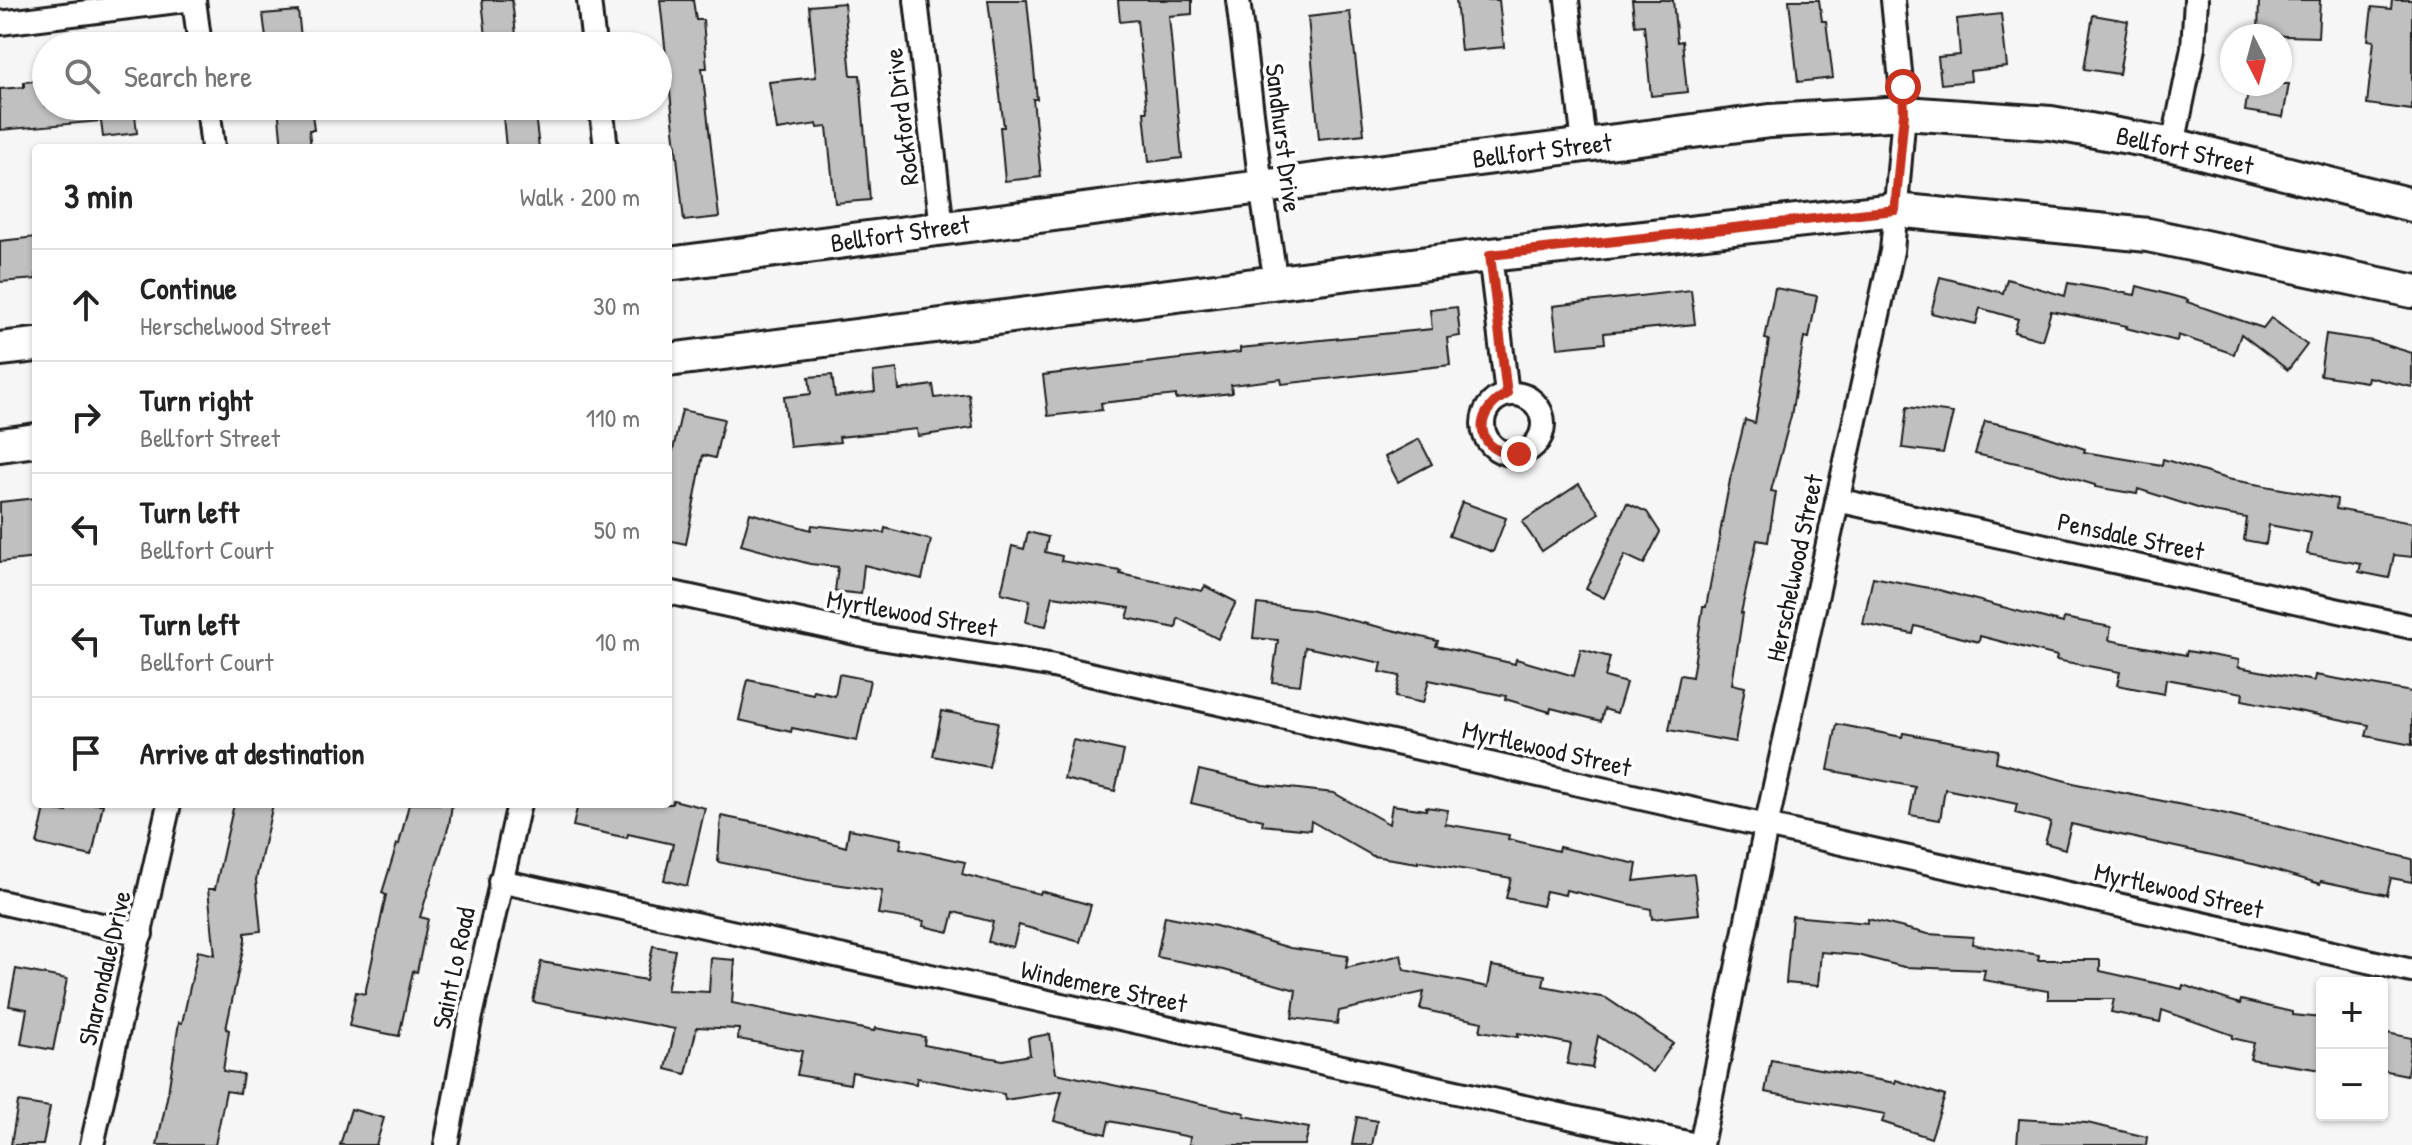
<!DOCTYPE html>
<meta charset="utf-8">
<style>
:root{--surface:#fff;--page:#f2f2f2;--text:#222;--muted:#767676;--line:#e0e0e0}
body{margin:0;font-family:"Patrick Hand",sans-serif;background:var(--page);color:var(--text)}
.controls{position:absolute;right:24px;bottom:24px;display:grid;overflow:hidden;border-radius:8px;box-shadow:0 2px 6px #0004}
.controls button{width:72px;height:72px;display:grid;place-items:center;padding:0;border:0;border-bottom:2px solid var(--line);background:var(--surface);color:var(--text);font:40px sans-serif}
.compass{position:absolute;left:2220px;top:24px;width:72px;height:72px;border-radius:50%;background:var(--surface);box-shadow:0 2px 6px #0004;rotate:174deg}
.stop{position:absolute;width:24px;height:24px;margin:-18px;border:6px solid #c8321e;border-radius:50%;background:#fff}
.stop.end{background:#c8321e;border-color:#fff;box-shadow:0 2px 8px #0008}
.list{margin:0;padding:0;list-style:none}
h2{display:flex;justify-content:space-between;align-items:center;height:104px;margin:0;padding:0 32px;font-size:34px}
h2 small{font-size:26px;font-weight:400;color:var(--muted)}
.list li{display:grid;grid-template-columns:52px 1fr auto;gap:24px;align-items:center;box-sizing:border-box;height:112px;padding:0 32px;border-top:2px solid var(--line)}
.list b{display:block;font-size:30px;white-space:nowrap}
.list p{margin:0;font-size:26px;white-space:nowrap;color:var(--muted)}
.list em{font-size:26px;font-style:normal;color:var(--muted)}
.icon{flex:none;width:44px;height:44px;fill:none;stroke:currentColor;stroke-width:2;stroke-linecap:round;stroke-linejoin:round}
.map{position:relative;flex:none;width:2412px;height:1145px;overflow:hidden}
.search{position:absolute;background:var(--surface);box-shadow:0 2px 6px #0004;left:32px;top:32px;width:640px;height:88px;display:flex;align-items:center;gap:20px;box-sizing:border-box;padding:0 28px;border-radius:44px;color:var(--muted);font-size:30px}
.panel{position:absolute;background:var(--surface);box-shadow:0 2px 6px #0004;left:32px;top:144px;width:640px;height:664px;border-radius:8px}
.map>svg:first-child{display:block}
.building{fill:#c0c0c0;stroke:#1c1c1c;stroke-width:2}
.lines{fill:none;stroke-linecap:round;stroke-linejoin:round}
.minor-casing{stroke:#1c1c1c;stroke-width:28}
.secondary-casing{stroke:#1c1c1c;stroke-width:38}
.minor{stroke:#fff;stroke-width:22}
.secondary{stroke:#fff;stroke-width:32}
.route{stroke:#c8321e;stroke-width:10}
.labels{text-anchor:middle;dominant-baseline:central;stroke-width:7;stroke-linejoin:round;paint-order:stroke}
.street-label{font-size:26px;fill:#1c1c1c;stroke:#fff}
</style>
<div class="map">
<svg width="2412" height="1145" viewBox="0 0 2412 1145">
<rect width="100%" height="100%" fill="#f6f6f6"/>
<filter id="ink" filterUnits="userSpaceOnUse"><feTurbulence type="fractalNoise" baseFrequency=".0125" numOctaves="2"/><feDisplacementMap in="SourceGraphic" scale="16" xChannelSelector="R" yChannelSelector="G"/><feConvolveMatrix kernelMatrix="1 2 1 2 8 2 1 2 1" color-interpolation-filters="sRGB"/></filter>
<g filter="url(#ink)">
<g class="building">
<polygon points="482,0 512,0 517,44 487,46"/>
<polygon points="660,0 693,0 696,20 703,20 707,68 702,68 719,217 684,221"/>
<polygon points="988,0 1027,0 1037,99 1033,99 1041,177 1005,181 1000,127 1004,127"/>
<polygon points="1118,0 1192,0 1192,14 1169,16 1182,158 1149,162 1144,112 1147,112 1137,20 1120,22"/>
<polygon points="1456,0 1499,0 1504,47 1461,51"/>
<polygon points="1632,0 1673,0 1677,42 1682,41 1687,92 1651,96 1644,25 1635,26"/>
<polygon points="1789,0 1819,0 1822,21 1826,21 1833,78 1798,82"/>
<polygon points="2259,0 2320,0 2318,37 2258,35"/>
<polygon points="2392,0 2412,0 2412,110 2367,104 2374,41 2368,40 2372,7 2391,9"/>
<polygon points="844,3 851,75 860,75 870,200 835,203 827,127 818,128 817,124 777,130 769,82 816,77 809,6"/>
<polygon points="298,11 302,46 267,46 263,14"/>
<polygon points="1350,12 1364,134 1319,139 1308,17"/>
<polygon points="2001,14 2007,67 1970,71 1971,81 1941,84 1938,57 1960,55 1957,19"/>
<polygon points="2093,15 2128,21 2119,74 2084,69"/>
<polygon points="46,80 46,106 134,106 137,133 103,137 101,121 0,130 0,89 24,87 24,82"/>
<polygon points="2249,84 2289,84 2283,117 2245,111"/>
<polygon points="278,106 311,106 314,130 309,130 311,148 282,148"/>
<polygon points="502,106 534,106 539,148 506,148"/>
<polygon points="36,237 36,279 0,282 0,241"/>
<polygon points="1940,277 2003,293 2007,279 2065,296 2068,283 2135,295 2137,286 2188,300 2187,302 2263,328 2271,318 2307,345 2288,370 2241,334 2234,354 2178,335 2177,341 2126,328 2127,326 2051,311 2042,340 2014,332 2018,319 1980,308 1976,324 1931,313"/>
<polygon points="1775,288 1817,296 1809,338 1804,337 1791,416 1771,491 1776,492 1768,542 1757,540 1741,613 1743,613 1732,684 1745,687 1735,742 1669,730 1680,675 1692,677 1703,607 1706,607 1730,480 1745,420 1755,423 1769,340 1765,339"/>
<polygon points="1691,290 1695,324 1604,333 1605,343 1558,348 1553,306"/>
<polygon points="1457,307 1460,336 1447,338 1450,365 1282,384 1281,379 1231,385 1232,393 1176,399 1176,395 1101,403 1102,410 1048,416 1043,375 1240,352 1240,348 1432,329 1430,310"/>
<polygon points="2326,334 2373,341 2412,353 2412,387 2368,377 2367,382 2320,375"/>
<polygon points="897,369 899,390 933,385 935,398 969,394 973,428 918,436 917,429 839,437 840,442 790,447 784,397 811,394 809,377 832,375 835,397 875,392 873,372"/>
<polygon points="1907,407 1953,413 1943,453 1902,448"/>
<polygon points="682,410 724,419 715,458 703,455 686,544 668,540 668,472"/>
<polygon points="1985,421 2027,430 2085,449 2084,452 2162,465 2163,459 2227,479 2337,499 2336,509 2412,523 2412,557 2394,555 2389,578 2359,572 2361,564 2307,554 2311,533 2269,525 2266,544 2244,540 2247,518 2207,511 2138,489 2137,494 2095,487 2095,485 2035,467 1975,454"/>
<polygon points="1419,439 1432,464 1398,482 1385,457"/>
<polygon points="1579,484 1599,513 1542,551 1522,522"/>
<polygon points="36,498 36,558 0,562 0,502"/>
<polygon points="1462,502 1506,518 1493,552 1449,536"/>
<polygon points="1627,503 1647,512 1660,532 1644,564 1625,555 1604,598 1586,589"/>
<polygon points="750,513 811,530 812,525 884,533 885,528 931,540 922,579 864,565 861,594 835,591 838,567 810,564 741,545"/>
<polygon points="1028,532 1048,537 1045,552 1062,556 1061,561 1121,571 1120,574 1202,591 1205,586 1236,602 1218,639 1178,618 1176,628 1127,618 1130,608 1053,596 1046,626 1026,622 1030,600 1001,593 1012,546 1024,549"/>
<polygon points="1873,577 1939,590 2063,623 2064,618 2111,627 2109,640 2186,655 2187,651 2239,660 2238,667 2314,681 2315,675 2412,692 2412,745 2366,736 2369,725 2242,700 2243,693 2166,679 2164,694 2117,685 2120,672 2056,660 2057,656 1980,636 1979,642 1915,626 1913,634 1863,624"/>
<polygon points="1257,604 1309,610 1438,641 1436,646 1515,664 1516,659 1574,676 1581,649 1610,657 1605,677 1626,683 1617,713 1604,709 1601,721 1551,708 1550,712 1505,699 1506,696 1429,680 1423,703 1395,697 1400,676 1380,672 1382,663 1305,647 1300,685 1272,682 1278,640 1253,638"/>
<polygon points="839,674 870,680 857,741 792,728 791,732 739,720 748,680 813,694 814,691 835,696"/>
<polygon points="942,711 998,722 989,767 933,756"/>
<polygon points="1837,724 1902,737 1903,733 1998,750 1996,762 2077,784 2218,812 2412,859 2412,882 2391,878 2387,895 2321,881 2320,884 2257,865 2071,824 2065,849 2045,843 2051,822 2015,813 2017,804 1945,789 1940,820 1910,815 1915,787 1828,770"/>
<polygon points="1073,740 1124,751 1115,791 1064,779"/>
<polygon points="1199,770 1263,785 1334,793 1389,824 1392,805 1426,810 1426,807 1448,810 1445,824 1509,835 1508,839 1558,851 1559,847 1637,864 1634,881 1694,874 1699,914 1652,919 1651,909 1566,890 1565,895 1546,891 1542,906 1506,898 1511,878 1418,861 1418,863 1373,856 1311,821 1310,830 1262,825 1263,820 1191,803"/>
<polygon points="673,800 705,808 687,886 664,880 673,844 628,834 627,838 573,826 578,804 672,804"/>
<polygon points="68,804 103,804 92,856 37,844 45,808 67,812"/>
<polygon points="234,804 273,804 256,880 261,931 245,933 245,940 226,1029 229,1030 223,1071 243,1074 240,1093 226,1091 215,1145 157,1145 168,1093 179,1022 182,1023 198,951 215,955 208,889 215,889"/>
<polygon points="409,804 452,804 449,825 420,917 428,919 417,972 413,971 399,1036 349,1026 356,992 365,994 386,895 382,893 397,844 399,844"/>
<polygon points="721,816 771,826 846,847 849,829 902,839 900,848 965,862 962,874 1040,894 1041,891 1091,905 1080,942 1019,925 1013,947 988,942 993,922 954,912 949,932 923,926 924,921 878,914 882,891 808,880 718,862"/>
<polygon points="1165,916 1216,926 1290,948 1348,956 1346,968 1401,955 1404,970 1488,987 1492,966 1545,975 1543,986 1606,998 1673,1043 1653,1072 1598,1036 1592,1068 1567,1064 1571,1044 1518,1033 1518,1037 1480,1031 1482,1022 1420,1009 1424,992 1339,1011 1337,1024 1292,1018 1296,990 1224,970 1157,957"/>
<polygon points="1792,916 1867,923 1868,919 1928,934 1973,937 1972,944 2039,955 2038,960 2100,960 2100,971 2182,989 2183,985 2240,1004 2241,1000 2292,1012 2292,1015 2322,1018 2322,1070 2250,1059 2254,1043 2232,1038 2233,1035 2162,1010 2160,1022 2111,1012 2114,999 2048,999 2048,991 1983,980 1985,970 1904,967 1857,955 1821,952 1818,986 1786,983"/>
<polygon points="653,946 675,950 667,990 709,992 711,958 735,960 732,1003 874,1031 875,1028 925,1037 924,1045 1003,1060 1030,1055 1028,1038 1050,1034 1056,1073 1245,1113 1244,1116 1309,1128 1305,1145 1189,1145 1190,1137 1109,1121 1106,1134 1054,1121 1062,1091 1005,1100 1004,1094 917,1078 916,1084 852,1072 850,1084 797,1075 802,1051 738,1039 739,1029 697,1027 686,1074 666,1069 675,1029 533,1002 541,962 646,980"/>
<polygon points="16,969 67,979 53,1050 21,1044 27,1009 9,1006"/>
<polygon points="2382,1032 2412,1038 2407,1075 2382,1070"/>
<polygon points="1771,1060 1895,1083 1896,1080 1945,1096 1931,1138 1882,1122 1885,1114 1765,1092"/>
<polygon points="18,1102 50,1107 43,1145 11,1145"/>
<polygon points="351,1109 384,1118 376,1145 340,1145"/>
<polygon points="1357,1117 1377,1121 1372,1145 1352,1145"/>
<polygon points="2019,1119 2087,1123 2147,1137 2146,1145 2017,1145"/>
</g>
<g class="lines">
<defs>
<g id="minor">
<polyline points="194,0 200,46"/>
<polyline points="589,0 594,46"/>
<polyline points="916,0 942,228"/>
<polyline points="1238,0 1261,186 1276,283"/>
<polyline points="1567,0 1584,144"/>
<polyline points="0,23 185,0"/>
<polyline points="208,106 213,148"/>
<polyline points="601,106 606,148"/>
<polyline points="2173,145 2193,48 2196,0"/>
<polyline points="1490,255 1507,394"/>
<circle cx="1513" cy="424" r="30"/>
<polyline points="1837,500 2412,627"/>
<polyline points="668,592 874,637 1049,665 2412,971"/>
<polyline points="500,881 1696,1145"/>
<polyline points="0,902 141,934"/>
<polyline points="92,1145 169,804"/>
<polyline points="446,1145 469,1025 519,804"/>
<polyline points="1701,1145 1766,827 1892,251 1904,113 1893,0"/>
</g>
<g id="secondary">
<polyline points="668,264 1770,121 1904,113 2051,123 2173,145 2412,205"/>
<polyline points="0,349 36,345"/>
<polyline points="668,360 1490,255 1895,210 2148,235 2412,291"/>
<polyline points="0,445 36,440"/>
</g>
</defs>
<use href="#minor" class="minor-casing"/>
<use href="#secondary" class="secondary-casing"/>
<use href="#minor" class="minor"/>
<use href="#secondary" class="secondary"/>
</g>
</g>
<g class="lines" filter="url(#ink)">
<path class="route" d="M1519 454C1477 455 1469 414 1507 394L1490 255 1895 210 1904 113 1903 87"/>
</g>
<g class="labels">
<g class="street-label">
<text transform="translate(901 117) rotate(-97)">Rockford Drive</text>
<text transform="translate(1284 138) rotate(83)">Sandhurst Drive</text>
<text transform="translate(1542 150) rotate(-7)">Bellfort Street</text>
<text transform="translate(2185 150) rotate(13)">Bellfort Street</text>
<text transform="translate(900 233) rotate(-8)">Bellfort Street</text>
<text transform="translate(2131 536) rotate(12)">Pensdale Street</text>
<text transform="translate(1794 568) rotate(-78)">Herschelwood Street</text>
<text transform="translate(912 613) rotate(10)">Myrtlewood Street</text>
<text transform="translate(1547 748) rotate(13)">Myrtlewood Street</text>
<text transform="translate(2179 890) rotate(13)">Myrtlewood Street</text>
<text transform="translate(104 968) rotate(-77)">Sharondale Drive</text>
<text transform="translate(453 968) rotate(-78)">Saint Lo Road</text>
<text transform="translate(1104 986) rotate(12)">Windemere Street</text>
</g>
</g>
</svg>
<div class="controls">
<button>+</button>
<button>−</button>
</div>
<svg class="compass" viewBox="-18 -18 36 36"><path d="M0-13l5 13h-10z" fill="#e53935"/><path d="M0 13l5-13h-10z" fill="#767676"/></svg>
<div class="stop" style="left:1903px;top:87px"></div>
<div class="stop end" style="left:1519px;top:454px"></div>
<div class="search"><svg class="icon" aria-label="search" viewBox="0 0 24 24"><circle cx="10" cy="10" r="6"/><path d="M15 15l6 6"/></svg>Search here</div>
<section class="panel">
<h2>3 min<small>Walk · 200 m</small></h2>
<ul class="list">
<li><svg class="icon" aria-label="ahead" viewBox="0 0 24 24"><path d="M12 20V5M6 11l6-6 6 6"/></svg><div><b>Continue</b><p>Herschelwood Street</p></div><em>30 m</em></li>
<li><svg class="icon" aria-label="right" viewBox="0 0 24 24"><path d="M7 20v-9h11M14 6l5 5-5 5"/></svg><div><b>Turn right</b><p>Bellfort Street</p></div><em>110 m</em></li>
<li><svg class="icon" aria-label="left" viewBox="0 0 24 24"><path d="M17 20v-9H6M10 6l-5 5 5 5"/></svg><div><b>Turn left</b><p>Bellfort Court</p></div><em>50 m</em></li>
<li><svg class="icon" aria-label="left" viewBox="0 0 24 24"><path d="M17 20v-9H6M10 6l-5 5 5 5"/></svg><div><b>Turn left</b><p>Bellfort Court</p></div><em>10 m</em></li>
<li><svg class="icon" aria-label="arrive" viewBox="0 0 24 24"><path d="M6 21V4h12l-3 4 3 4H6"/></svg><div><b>Arrive at destination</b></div></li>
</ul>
</section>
</div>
